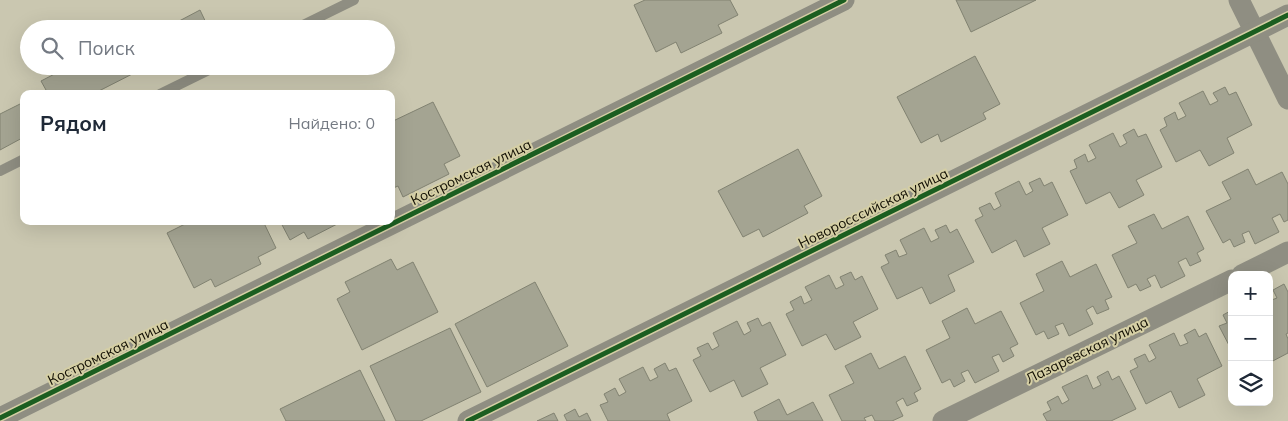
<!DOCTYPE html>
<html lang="ru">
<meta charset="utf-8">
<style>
:root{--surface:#fff;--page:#f6f6f7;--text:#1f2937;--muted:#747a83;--line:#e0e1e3}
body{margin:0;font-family:Mulish,sans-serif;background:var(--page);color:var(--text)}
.controls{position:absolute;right:15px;bottom:15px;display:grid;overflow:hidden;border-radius:10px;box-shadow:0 5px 20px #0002}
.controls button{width:45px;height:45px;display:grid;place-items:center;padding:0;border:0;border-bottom:1px solid var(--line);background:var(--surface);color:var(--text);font:25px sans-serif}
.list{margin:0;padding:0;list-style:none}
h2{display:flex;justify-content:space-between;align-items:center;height:65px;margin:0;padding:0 20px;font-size:21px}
h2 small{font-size:16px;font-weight:400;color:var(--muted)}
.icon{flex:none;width:28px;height:28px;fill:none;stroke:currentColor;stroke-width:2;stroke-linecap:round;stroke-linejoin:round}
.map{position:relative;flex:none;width:1288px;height:421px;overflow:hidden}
.search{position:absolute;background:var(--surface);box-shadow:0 5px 20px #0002;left:20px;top:20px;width:375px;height:55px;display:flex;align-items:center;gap:12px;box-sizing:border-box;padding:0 18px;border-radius:28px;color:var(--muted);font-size:19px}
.panel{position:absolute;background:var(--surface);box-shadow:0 5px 20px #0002;left:20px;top:90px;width:375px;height:135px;border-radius:10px}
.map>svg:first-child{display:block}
.building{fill:#a4a492;stroke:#818271}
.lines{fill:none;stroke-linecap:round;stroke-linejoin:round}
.lane{stroke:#8f8e82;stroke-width:10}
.street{stroke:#8f8e82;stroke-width:21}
.cycleway-casing{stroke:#d5cfa5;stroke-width:8}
.cycleway{stroke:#1b5e20;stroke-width:5}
.labels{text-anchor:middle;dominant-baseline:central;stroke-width:4;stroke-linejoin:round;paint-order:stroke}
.street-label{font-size:14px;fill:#0f0c01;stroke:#d5cfa5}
</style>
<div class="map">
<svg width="1288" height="421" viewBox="0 0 1288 421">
<rect width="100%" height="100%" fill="#cac7b0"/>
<g class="building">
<polygon points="645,0 730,0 738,15 718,25 722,33 681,53 676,42 656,52 634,5"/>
<polygon points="956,0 1036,0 971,32"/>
<polygon points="200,10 209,29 164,29"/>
<polygon points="975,56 1000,104 983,113 986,119 941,142 938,134 921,143 897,97"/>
<polygon points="70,66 161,66 147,74 144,68 93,94 39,94 46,90 41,81"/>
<polygon points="1225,87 1229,95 1236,92 1252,125 1227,138 1234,153 1209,166 1200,150 1176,162 1160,130 1167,126 1164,118 1175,112 1178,120 1186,116 1179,103 1203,91 1210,105 1218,101 1213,93"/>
<polygon points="24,102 24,137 0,150 0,114"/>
<polygon points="433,102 460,156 444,164 449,174 403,197 398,186 391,189 391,122"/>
<polygon points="1134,129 1138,137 1146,134 1162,167 1136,180 1144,195 1119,208 1110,192 1086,204 1070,171 1077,168 1074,160 1085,154 1088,162 1096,158 1089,145 1113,133 1120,147 1127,143 1123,135"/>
<polygon points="798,149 822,196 804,206 808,213 763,237 759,229 743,237 718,191"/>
<polygon points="1248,169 1256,185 1282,172 1288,184 1288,220 1284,222 1280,214 1272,218 1279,232 1255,244 1249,231 1242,234 1245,242 1234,247 1230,239 1223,243 1206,211 1231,199 1222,182"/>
<polygon points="1040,178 1044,186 1052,182 1068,215 1042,228 1050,244 1024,257 1016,240 992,253 975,220 983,216 979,208 990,203 994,210 1001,206 995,193 1019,181 1026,195 1033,191 1029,183"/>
<polygon points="1154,214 1162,229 1188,216 1204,249 1197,253 1201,261 1190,266 1186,258 1178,262 1185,276 1161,288 1155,275 1147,279 1151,286 1140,291 1136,284 1128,288 1112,255 1137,243 1128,226"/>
<polygon points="191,221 263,221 276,248 258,257 261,264 215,287 211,279 194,288 167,233"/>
<polygon points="280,221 343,221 308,239 304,232 290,240"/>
<polygon points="946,225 950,233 957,229 974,262 948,275 955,291 930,304 922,287 897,299 881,267 889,263 885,255 896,250 899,257 907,254 900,240 924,228 931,242 939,238 935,230"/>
<polygon points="391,259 397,270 413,262 438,312 362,350 337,299 350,292 345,282"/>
<polygon points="1062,261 1070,277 1096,264 1112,297 1105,300 1109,309 1097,314 1093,306 1086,310 1093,324 1069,336 1063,323 1055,326 1059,334 1048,339 1044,331 1036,335 1020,303 1044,291 1036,274"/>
<polygon points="851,272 855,280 862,276 878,309 853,322 861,337 835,350 826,334 802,346 786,314 794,310 790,302 801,296 804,304 812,300 805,287 829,275 836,289 844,285 840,277"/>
<polygon points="535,282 568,346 487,387 455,324"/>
<polygon points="1284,284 1288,292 1288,333 1286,334 1288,339 1288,353 1269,363 1269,301 1277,298 1273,290"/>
<polygon points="967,308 975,324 1001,311 1018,344 1010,348 1014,356 1003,362 999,354 992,357 999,371 975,383 968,370 961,373 965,381 954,387 950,379 942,383 926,350 950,338 942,321"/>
<polygon points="1232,310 1232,351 1219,326 1227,323 1223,315"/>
<polygon points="758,318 762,326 770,322 786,355 760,368 768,384 742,397 734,380 710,392 693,360 701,356 697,348 708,343 712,350 719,346 713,333 737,321 744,335 751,331 747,323"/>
<polygon points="450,328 481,392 421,421 396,421 370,366"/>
<polygon points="1195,329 1199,337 1206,333 1222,366 1197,379 1205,395 1179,408 1171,391 1146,404 1130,371 1138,367 1134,359 1145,354 1149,362 1156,358 1149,345 1174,333 1180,346 1188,343 1184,335"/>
<polygon points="871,353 879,369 905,356 921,389 914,393 918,401 907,406 903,398 896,402 903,416 892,421 875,421 872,415 864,418 866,421 842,421 829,395 854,383 845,366"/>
<polygon points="665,363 669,371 676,368 692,401 667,414 670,421 608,421 600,405 608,402 604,394 615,388 619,396 626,392 619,379 643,367 650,381 658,377 654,369"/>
<polygon points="360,370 385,421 286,421 280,409"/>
<polygon points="1108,371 1112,380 1119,376 1136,409 1111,421 1047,421 1043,414 1051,410 1047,402 1058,396 1062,404 1069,400 1062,387 1087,375 1093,389 1101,385 1097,377"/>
<polygon points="779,399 787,415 813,402 823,421 758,421 754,412"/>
<polygon points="575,409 579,417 587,413 591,421 567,421 564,415"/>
<polygon points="554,413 558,421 537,421"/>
</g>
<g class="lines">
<g class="lane">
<polyline points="295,29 354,0"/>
<polyline points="160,94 217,66"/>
<polyline points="0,171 24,159"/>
</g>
<g class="street">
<polyline points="1239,0 1288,99"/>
<polyline points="1242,275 1288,252"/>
<polyline points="0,418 844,0"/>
<polyline points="468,421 1288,15"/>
<polyline points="943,421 1232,280"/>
</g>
<defs>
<g id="cycleway">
<polyline points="0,418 844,0"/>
<polyline points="468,421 1288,15"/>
</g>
</defs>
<use href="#cycleway" class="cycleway-casing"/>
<use href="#cycleway" class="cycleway"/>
</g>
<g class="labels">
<g class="street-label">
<text transform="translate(471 172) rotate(-26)">Костромская улица</text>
<text transform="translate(873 208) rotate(-26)">Новоросссийская улица</text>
<text transform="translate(1087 350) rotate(-26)">Лазаревская улица</text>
<text transform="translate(108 352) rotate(-26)">Костромская улица</text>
</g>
</g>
</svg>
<div class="controls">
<button>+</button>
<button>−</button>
<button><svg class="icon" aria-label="layers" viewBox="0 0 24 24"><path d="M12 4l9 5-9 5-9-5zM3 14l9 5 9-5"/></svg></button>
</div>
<div class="search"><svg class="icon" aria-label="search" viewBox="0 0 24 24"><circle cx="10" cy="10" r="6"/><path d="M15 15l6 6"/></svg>Поиск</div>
<section class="panel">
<h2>Рядом<small>Найдено: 0</small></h2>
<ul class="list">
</ul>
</section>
</div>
